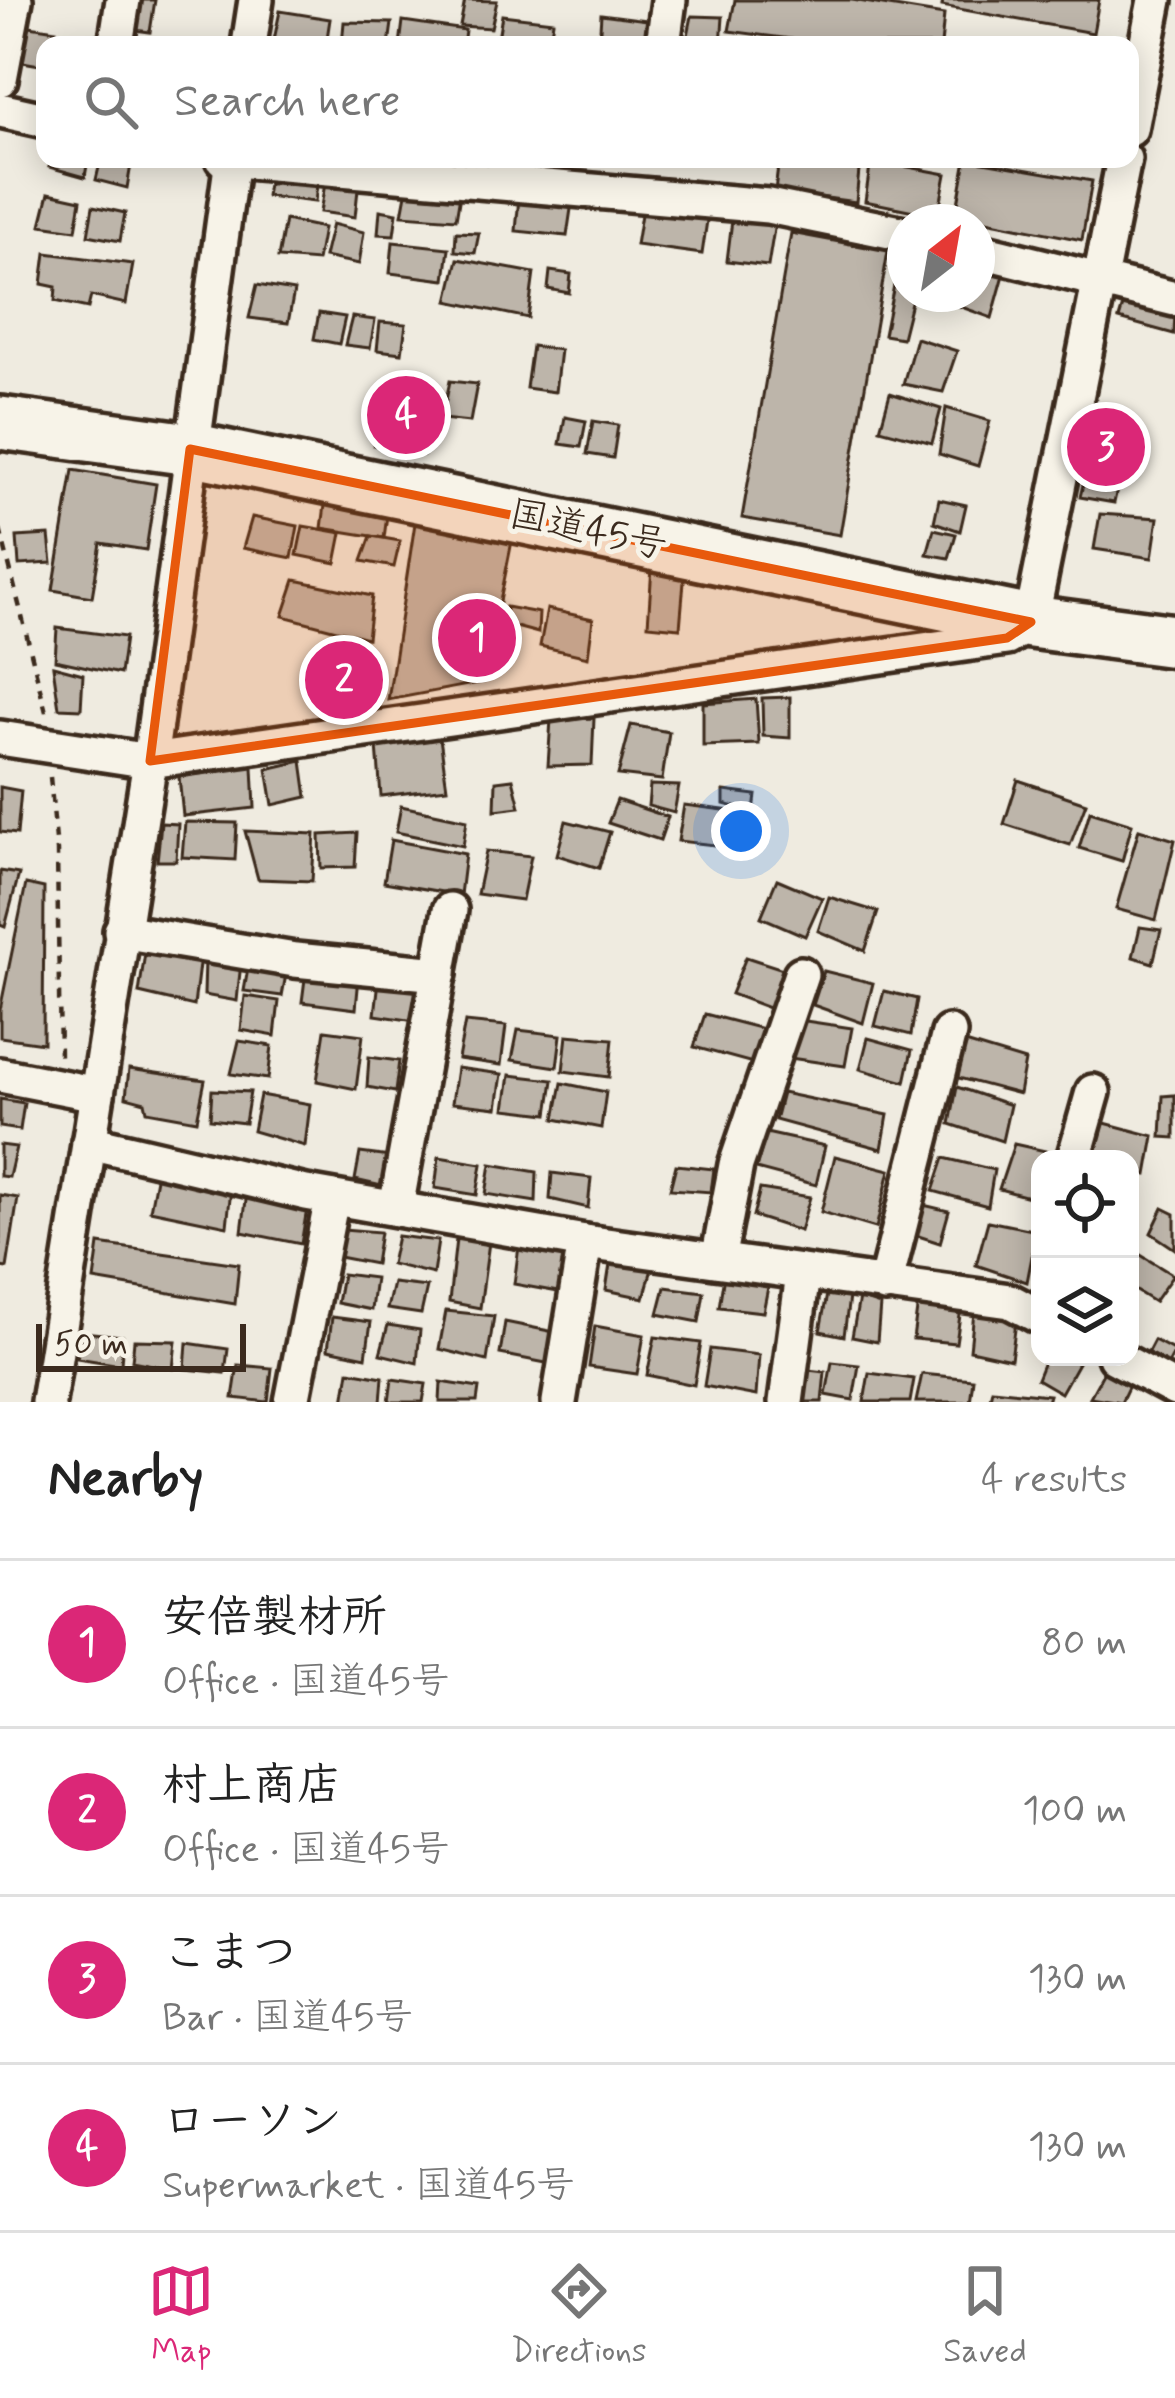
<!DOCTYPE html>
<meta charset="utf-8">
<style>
:root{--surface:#fff;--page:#f6f6f6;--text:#222;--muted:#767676;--line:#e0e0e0;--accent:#db2777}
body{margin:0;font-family:Mynerve,"Klee One",sans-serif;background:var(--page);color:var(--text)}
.controls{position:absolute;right:36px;bottom:36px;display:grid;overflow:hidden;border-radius:24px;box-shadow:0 6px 30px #0003}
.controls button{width:108px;height:108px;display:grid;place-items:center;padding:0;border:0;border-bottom:3px solid var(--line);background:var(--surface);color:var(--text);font:60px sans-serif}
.compass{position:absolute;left:887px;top:204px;width:108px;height:108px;border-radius:50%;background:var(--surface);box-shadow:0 6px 30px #0003;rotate:31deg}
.scale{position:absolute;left:36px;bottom:30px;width:210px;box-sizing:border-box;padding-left:12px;border:6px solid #3b2a1e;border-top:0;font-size:33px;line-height:42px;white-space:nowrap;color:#3b2a1e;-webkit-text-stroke:9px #f7f3e8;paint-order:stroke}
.you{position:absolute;left:741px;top:831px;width:42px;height:42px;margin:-30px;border:9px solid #fff;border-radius:50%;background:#1a73e8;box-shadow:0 0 0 18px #1a73e833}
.badge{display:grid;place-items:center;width:78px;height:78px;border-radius:50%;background:var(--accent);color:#fff;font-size:39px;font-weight:700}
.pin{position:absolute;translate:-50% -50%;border:6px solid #fff;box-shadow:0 3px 12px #0006}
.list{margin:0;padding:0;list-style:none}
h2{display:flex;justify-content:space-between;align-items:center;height:156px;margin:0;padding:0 48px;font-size:51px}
h2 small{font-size:39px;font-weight:400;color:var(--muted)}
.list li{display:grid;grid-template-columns:78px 1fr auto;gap:36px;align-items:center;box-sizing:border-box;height:168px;padding:0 48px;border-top:3px solid var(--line)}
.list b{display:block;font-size:45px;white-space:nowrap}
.list p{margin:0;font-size:39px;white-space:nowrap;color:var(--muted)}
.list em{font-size:39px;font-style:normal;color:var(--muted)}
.icon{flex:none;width:66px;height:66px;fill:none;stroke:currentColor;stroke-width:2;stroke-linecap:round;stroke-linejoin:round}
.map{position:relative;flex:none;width:1175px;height:1402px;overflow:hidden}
.search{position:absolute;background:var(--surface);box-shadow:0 6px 30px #0003;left:36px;right:36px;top:36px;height:132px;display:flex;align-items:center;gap:30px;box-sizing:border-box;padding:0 42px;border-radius:24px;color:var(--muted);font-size:45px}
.sheet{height:828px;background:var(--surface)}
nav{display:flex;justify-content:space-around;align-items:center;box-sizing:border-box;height:168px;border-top:3px solid var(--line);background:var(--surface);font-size:33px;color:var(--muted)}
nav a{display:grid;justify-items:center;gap:6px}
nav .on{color:var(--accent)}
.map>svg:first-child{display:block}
.building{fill:#bdb5aa;stroke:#3b2a1e;stroke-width:3}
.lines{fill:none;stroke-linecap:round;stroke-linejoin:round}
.minor-casing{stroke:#3b2a1e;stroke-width:42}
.highway-casing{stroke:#3b2a1e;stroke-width:60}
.path{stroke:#3b2a1e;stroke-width:4.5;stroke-dasharray:9 9;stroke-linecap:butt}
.minor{stroke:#f7f3e8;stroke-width:33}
.highway{stroke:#f7f3e8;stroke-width:51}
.marked{fill:#e8590c;fill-opacity:0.2;stroke:#e8590c;stroke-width:9;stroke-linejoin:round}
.labels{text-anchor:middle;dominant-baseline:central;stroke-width:10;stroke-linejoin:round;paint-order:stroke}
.street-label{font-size:39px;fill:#3b2a1e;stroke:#f7f3e8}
</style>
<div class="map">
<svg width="1175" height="1402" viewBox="0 0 1175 1402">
<rect width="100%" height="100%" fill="#efebe0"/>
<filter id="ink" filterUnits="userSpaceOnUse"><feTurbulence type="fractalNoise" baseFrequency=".00833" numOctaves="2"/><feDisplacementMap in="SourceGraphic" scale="24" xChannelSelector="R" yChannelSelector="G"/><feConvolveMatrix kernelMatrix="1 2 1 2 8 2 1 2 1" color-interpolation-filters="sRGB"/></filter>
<g filter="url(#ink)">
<g class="building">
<polygon points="132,0 155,0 150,32 127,29"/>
<polygon points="465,0 497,1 491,28 460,26"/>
<polygon points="735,0 852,0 944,15 941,45 837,45 729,31"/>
<polygon points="943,0 1099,0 1093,33 942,6"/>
<polygon points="280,11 330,19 326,45 273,45"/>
<polygon points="601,14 655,21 652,45 599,45"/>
<polygon points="502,15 553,21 549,45 497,45"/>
<polygon points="692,16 723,17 721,45 686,45"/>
<polygon points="403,21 465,30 463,45 400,45"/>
<polygon points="344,22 392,23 389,45 342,45"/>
<polygon points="23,25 56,30 53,45 45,45 45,66 17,61"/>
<polygon points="52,159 88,159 85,177 49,167"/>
<polygon points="101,159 132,159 127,188 96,180"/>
<polygon points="779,159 859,170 856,202 775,191"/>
<polygon points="966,159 1092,181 1082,240 956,215"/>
<polygon points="871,160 946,174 938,216 865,201"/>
<polygon points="270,172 318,176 315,202 266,196"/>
<polygon points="326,178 359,180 355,217 320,212"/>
<polygon points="408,183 461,189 456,219 402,215"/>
<polygon points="49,193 81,200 76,230 41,225"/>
<polygon points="519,197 572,202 567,236 516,231"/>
<polygon points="93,206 125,213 120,241 88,235"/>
<polygon points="642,208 708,214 702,254 636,245"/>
<polygon points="380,210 397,213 394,235 378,234"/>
<polygon points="285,220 323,228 317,261 278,258"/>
<polygon points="732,220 775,223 768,266 727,261"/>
<polygon points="332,224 364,232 359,264 324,257"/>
<polygon points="456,232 479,233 475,253 455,251"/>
<polygon points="791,233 888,251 840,535 742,518"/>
<polygon points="393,242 449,248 445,280 390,273"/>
<polygon points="46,253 133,264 126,304 91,296 88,308 55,301 56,287 42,284"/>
<polygon points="458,259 534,273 528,318 448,301"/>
<polygon points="977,259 1007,264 992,318 925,294 977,294"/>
<polygon points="550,271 571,274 569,293 548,289"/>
<polygon points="895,280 905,282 905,294 913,294 902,338 884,335"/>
<polygon points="257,285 294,291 288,323 249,318"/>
<polygon points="1125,299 1175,312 1174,334 1119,319"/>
<polygon points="319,313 345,317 339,344 314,339"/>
<polygon points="352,317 375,320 370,348 345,345"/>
<polygon points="380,322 406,324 402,353 377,350"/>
<polygon points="916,338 957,351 943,392 903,384"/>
<polygon points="532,346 560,350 555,392 526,388"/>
<polygon points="450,381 477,384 470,422 442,419"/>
<polygon points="387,386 436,397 424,455 374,445"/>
<polygon points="890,393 941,409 932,443 880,429"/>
<polygon points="946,408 990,421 978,466 939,454"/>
<polygon points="565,417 586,421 581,447 560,444"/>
<polygon points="593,421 618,425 613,458 587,454"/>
<polygon points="1093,444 1125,450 1114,503 1080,497"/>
<polygon points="73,470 156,484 146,550 101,543 92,597 53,590"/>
<polygon points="939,499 966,505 960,531 934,522"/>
<polygon points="325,505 387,515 384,538 322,528"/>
<polygon points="1100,514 1158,518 1152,558 1094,549"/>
<polygon points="252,517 298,526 292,558 243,548"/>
<polygon points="415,523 512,541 484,682 388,700"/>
<polygon points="303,526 342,533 336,563 297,555"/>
<polygon points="934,529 956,534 949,558 927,554"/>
<polygon points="49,535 52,563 19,565 17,537"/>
<polygon points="371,536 400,541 394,567 362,561"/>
<polygon points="652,567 685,570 680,628 648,625"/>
<polygon points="295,580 372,596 367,638 283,616"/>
<polygon points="506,607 539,613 538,633 505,624"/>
<polygon points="547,609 593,619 588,657 540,646"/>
<polygon points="57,628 125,637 120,674 55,660"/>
<polygon points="327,651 376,657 375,700 319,697"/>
<polygon points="53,666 83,674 81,709 59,708"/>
<polygon points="790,697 790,738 763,736 762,698"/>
<polygon points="756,699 759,744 703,746 703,703"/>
<polygon points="594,718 592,765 548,766 551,719"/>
<polygon points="631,725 669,732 662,780 618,775"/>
<polygon points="440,738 447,788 381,796 377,746"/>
<polygon points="302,761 307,797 273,805 267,769"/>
<polygon points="253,767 255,808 183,816 179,777"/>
<polygon points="513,779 520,807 495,810 496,781"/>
<polygon points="1018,780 1086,803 1070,845 1004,824"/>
<polygon points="650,785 679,786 674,813 648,806"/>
<polygon points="0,787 21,791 17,834 0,832"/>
<polygon points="724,791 756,795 754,812 724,804"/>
<polygon points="617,800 668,817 660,840 608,823"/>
<polygon points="684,805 740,812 734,847 678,841"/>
<polygon points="401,806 467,820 463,846 396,832"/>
<polygon points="1090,811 1132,824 1122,861 1079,848"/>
<polygon points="566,821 610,832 599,868 557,855"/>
<polygon points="185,822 237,823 235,860 182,857"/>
<polygon points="161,823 178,824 176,861 157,861"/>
<polygon points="1139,829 1175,840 1156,920 1116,909"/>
<polygon points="245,831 315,834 312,881 258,879"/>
<polygon points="357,833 355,867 321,868 320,835"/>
<polygon points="391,840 465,854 460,895 384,882"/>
<polygon points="486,851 531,856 522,900 477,894"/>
<polygon points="0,871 19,874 5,927 0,925"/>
<polygon points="777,879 822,898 805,936 761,917"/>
<polygon points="26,884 44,888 43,1043 0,1037 0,1010"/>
<polygon points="829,897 878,912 865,951 818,931"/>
<polygon points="1140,927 1161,930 1153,963 1133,957"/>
<polygon points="146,946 200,956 194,1006 139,993"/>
<polygon points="746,957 789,971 774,1010 731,994"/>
<polygon points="205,959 241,962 237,1001 204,995"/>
<polygon points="249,963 287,969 282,996 244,991"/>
<polygon points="306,971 359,977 356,1009 302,1002"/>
<polygon points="824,971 873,983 863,1023 813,1005"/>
<polygon points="379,980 424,987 422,1022 375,1015"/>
<polygon points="884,991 917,999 911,1035 875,1026"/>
<polygon points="245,996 279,1001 275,1036 241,1030"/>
<polygon points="705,1014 771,1031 760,1065 694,1047"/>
<polygon points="799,1020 852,1028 845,1066 790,1058"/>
<polygon points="465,1022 506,1026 501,1065 458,1059"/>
<polygon points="325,1030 363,1035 356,1089 317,1081"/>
<polygon points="518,1030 561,1035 557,1067 512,1060"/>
<polygon points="567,1035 613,1039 609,1077 563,1071"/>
<polygon points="868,1038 912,1050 905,1082 860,1069"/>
<polygon points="239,1041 272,1046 268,1079 231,1074"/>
<polygon points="962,1042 1025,1061 1019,1094 951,1076"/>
<polygon points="369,1057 399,1061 395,1092 367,1087"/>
<polygon points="457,1068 502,1074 497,1108 452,1103"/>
<polygon points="129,1069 205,1080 197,1120 147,1111 145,1102 126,1097"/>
<polygon points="510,1075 553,1080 548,1114 505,1109"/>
<polygon points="562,1083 606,1092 601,1128 555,1119"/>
<polygon points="957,1087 1010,1105 1002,1141 950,1124"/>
<polygon points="212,1090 250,1092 245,1123 210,1119"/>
<polygon points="782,1093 888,1115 882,1149 775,1120"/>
<polygon points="260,1095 310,1104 305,1146 253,1131"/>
<polygon points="1175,1095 1175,1138 1161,1137 1163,1096"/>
<polygon points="0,1099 24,1103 20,1130 0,1127"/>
<polygon points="1097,1121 1154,1136 1147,1175 1130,1171 1130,1159 1089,1159"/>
<polygon points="766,1133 825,1146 816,1185 756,1169"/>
<polygon points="1014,1144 1059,1154 1057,1159 1040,1159 1040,1200 999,1189"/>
<polygon points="0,1145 16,1147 9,1177 0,1176"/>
<polygon points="360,1153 398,1158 395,1189 355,1180"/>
<polygon points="835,1156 890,1170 876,1228 821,1212"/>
<polygon points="439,1157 482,1164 477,1195 435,1188"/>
<polygon points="944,1158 994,1170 988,1206 933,1191"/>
<polygon points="491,1164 537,1172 536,1202 486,1194"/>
<polygon points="676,1165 714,1169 711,1192 670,1189"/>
<polygon points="157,1173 231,1189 227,1226 150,1210"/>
<polygon points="552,1173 591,1178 588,1208 550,1199"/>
<polygon points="760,1189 810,1197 800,1231 753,1216"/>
<polygon points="247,1192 308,1203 301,1244 242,1232"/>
<polygon points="0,1195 18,1198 7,1268 0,1267"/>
<polygon points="915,1203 949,1211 940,1243 906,1232"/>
<polygon points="1163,1208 1175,1214 1175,1249 1151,1233"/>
<polygon points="988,1221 1037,1231 1027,1282 976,1265"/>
<polygon points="343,1229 380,1232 375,1264 339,1257"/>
<polygon points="397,1236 438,1241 433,1274 391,1264"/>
<polygon points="456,1239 489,1242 480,1308 449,1302"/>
<polygon points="99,1244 239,1264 235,1304 94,1280"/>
<polygon points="519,1246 565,1253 558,1292 514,1284"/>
<polygon points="1139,1254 1173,1275 1154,1302 1130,1287 1130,1265"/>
<polygon points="611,1258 653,1265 644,1298 606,1290"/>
<polygon points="725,1269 770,1277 763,1312 719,1307"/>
<polygon points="342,1274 375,1278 371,1310 337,1303"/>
<polygon points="393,1283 427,1287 421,1314 387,1309"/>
<polygon points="665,1287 704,1292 699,1322 658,1314"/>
<polygon points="828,1289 850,1289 844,1336 820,1331"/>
<polygon points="859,1298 880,1305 877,1342 852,1337"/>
<polygon points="918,1302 961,1308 956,1343 913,1339"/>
<polygon points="446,1311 494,1316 487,1361 439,1349"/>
<polygon points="974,1312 1016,1322 1011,1359 970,1350"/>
<polygon points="332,1317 371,1322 366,1357 328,1349"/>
<polygon points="505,1322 559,1333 551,1364 500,1354"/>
<polygon points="388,1325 420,1330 417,1363 380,1354"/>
<polygon points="595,1326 644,1335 637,1374 589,1367"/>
<polygon points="83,1332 123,1336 121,1365 77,1358"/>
<polygon points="655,1337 701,1343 694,1385 647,1375"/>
<polygon points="134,1340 176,1341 173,1369 132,1361"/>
<polygon points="1154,1340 1175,1351 1165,1370 1144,1359"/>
<polygon points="187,1343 228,1349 225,1373 185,1369"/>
<polygon points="710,1349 759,1355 756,1396 704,1386"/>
<polygon points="1046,1357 1079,1361 1061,1393 1037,1379"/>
<polygon points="832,1362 859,1365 853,1400 826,1395"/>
<polygon points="238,1365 272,1368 268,1402 233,1398"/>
<polygon points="1107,1366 1131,1381 1121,1402 1090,1397"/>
<polygon points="808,1370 825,1372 822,1402 804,1402"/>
<polygon points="349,1371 383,1377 381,1402 344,1402"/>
<polygon points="869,1373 914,1379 910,1402 864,1402"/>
<polygon points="922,1374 973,1379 970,1402 916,1402"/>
<polygon points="392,1379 426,1384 423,1402 389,1402"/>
<polygon points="441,1382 479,1388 477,1402 440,1402"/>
<polygon points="992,1389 1049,1395 1047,1402 989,1402"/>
</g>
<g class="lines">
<defs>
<g id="minor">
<polyline points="116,45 123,0"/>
<polyline points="249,45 256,0"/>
<polyline points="663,45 669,0"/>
<polyline points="0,79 15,0"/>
<polyline points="0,110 45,120"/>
<polyline points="1130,129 1155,0"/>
<polyline points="223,159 768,206 905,234"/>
<polyline points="977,250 1175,299"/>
<polyline points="0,738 150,761 1007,638 1031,622 1124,159"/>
<polyline points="121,931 295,960 439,974"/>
<polyline points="0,1075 97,1094"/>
<polyline points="89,1142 306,1193 585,1242 559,1402"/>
<polyline points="1074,1159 1093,1092"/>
<polyline points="396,1208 450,910"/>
<polyline points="585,1242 1010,1301 1040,1317"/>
<polyline points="718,1260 736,1165 801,974"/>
<polyline points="885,1285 949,1033"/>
<polyline points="1115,1357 1175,1389"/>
<polyline points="48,1402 150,761 232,159"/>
<polyline points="292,1402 332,1198"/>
<polyline points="786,1402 803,1274"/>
</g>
<polyline id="highway" points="0,423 190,449 1031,622 1175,641"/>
</defs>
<use href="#minor" class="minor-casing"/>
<use href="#highway" class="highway-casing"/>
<g class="path">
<polyline points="0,529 47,716"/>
<polyline points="50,777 57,851 60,1059"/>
</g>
<use href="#minor" class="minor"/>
<use href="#highway" class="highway"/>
</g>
</g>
<path class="marked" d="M190 449 1031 622 1007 638 150 761Z"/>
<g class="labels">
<g class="street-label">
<text transform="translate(588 531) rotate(12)">国道45号</text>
</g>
</g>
</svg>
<div class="controls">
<button><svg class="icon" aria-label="locate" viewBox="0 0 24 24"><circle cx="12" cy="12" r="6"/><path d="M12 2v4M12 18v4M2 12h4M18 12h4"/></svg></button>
<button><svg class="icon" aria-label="layers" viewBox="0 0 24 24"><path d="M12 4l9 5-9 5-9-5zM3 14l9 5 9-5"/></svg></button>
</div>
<svg class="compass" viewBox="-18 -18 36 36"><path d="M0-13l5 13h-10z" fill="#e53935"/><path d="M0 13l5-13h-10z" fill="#767676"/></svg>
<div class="scale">50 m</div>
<div class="you"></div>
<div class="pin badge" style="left:477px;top:638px">1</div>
<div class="pin badge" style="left:344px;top:680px">2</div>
<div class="pin badge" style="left:1106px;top:447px">3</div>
<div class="pin badge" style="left:406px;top:415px">4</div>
<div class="search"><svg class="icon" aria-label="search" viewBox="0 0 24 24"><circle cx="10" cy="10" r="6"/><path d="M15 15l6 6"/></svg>Search here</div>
</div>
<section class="sheet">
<h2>Nearby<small>4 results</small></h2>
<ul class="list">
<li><span class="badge">1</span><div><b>安倍製材所</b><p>Office · 国道45号</p></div><em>80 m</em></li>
<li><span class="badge">2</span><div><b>村上商店</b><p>Office · 国道45号</p></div><em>100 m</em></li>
<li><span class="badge">3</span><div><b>こまつ</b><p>Bar · 国道45号</p></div><em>130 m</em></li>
<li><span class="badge">4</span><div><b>ローソン</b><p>Supermarket · 国道45号</p></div><em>130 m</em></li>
</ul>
</section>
<nav>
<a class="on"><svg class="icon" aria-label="map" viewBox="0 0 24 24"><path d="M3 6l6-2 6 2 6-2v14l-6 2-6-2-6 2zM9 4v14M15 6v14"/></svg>Map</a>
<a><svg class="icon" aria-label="directions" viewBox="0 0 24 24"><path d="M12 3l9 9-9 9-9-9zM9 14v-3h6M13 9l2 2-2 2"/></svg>Directions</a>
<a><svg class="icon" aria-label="saved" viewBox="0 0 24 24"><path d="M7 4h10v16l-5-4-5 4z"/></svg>Saved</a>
</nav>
